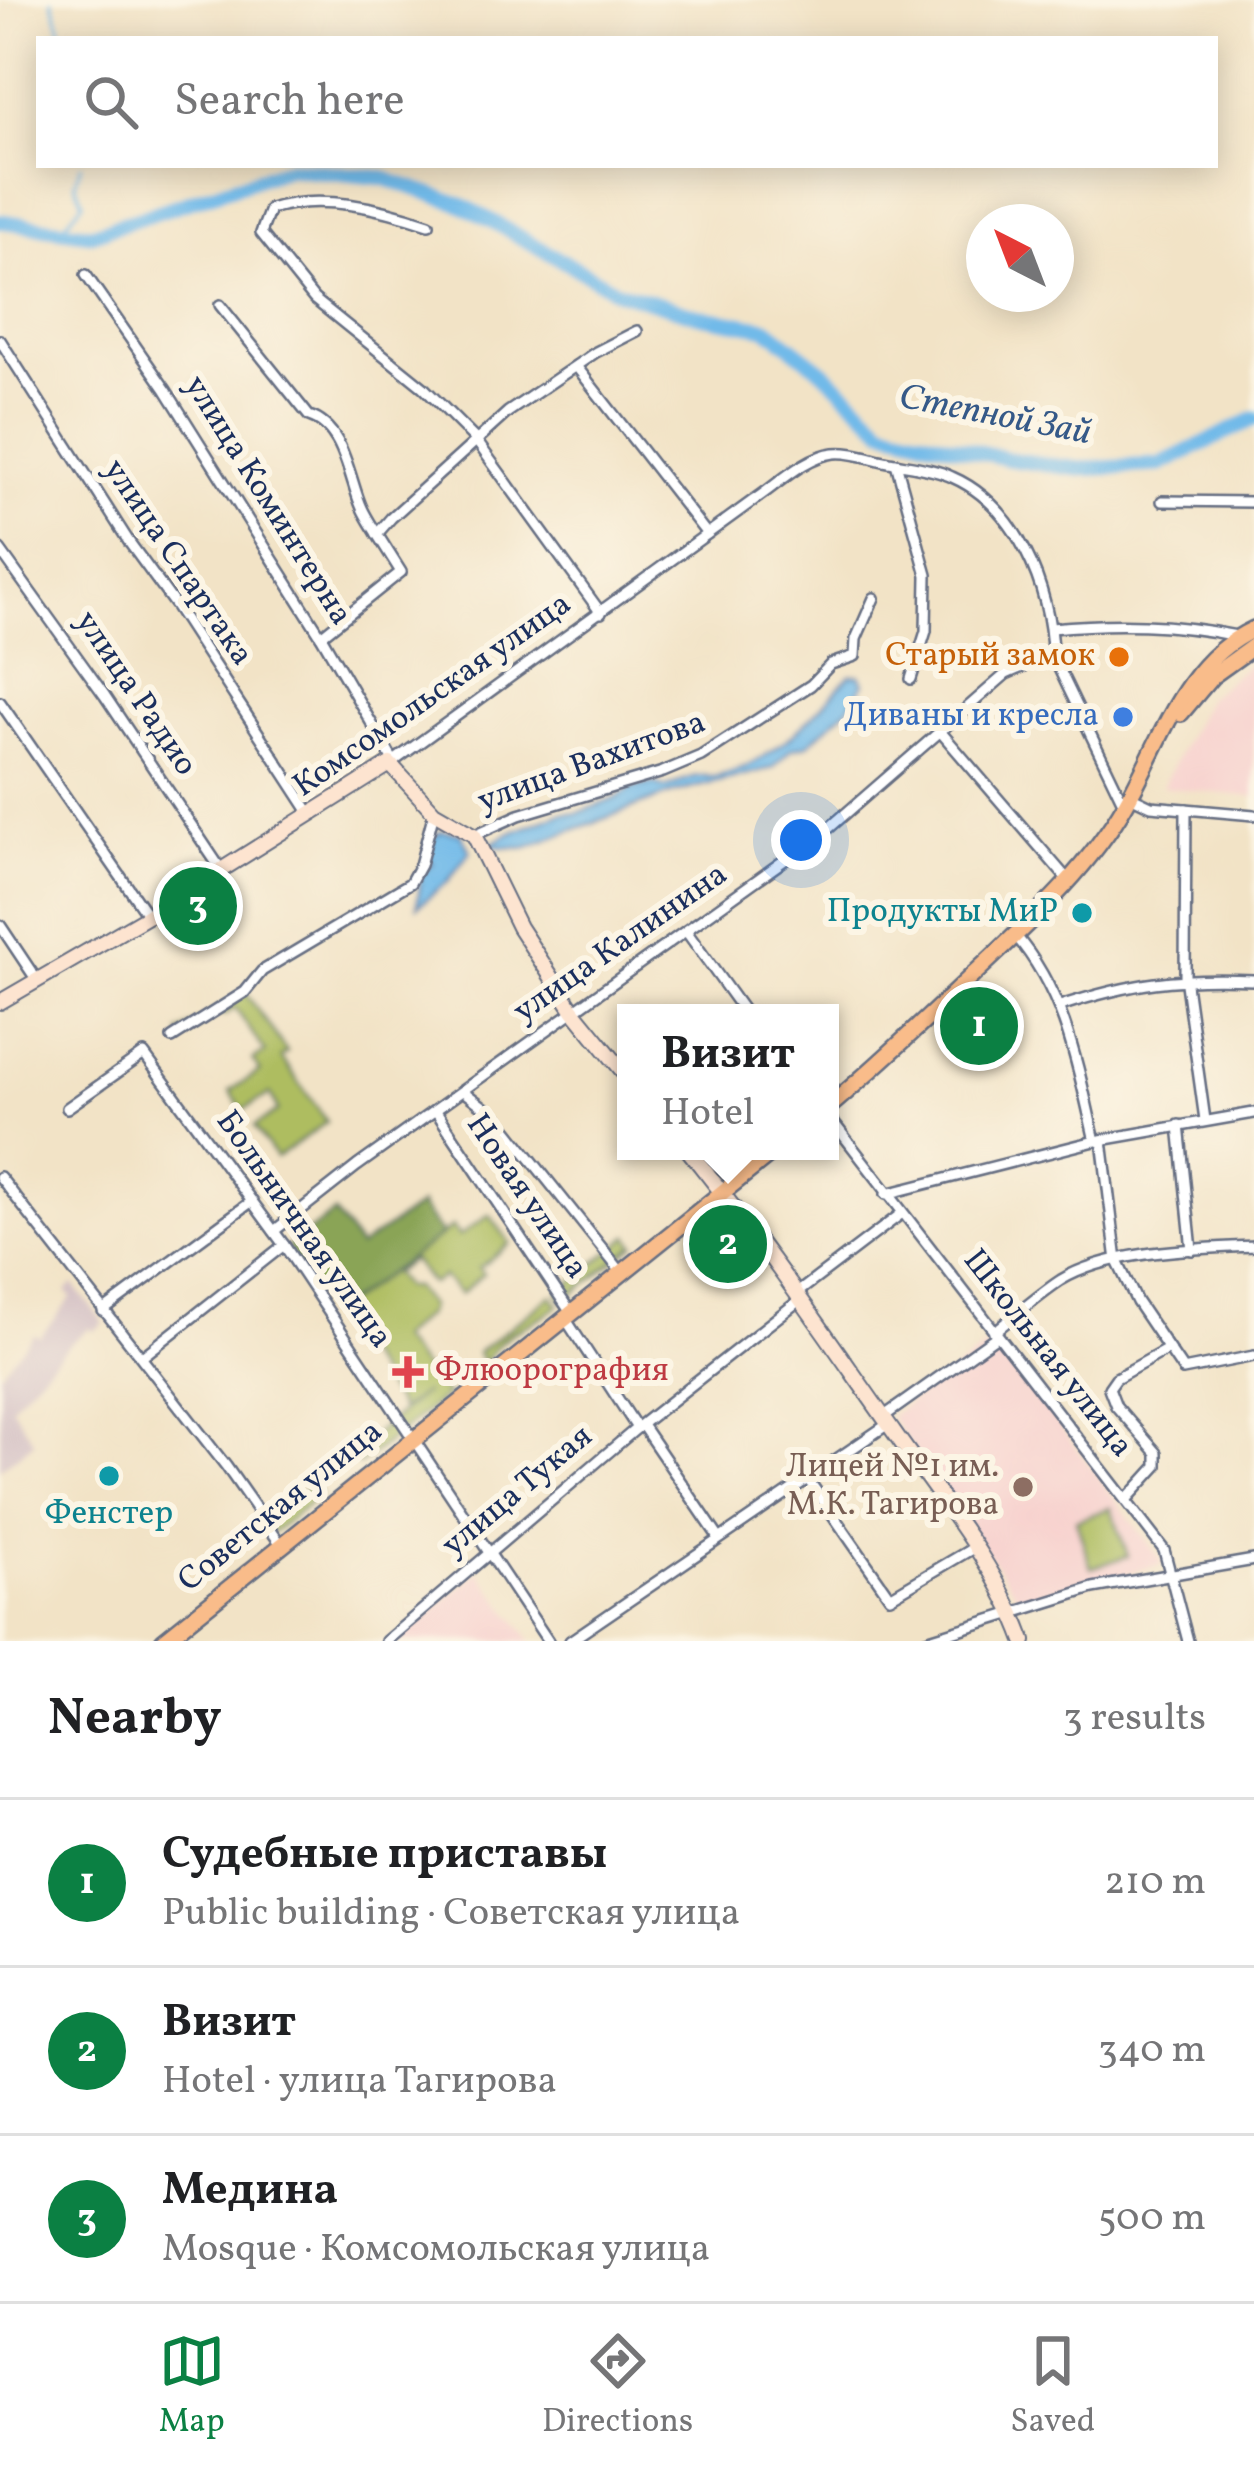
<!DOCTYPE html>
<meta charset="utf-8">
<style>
:root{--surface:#fff;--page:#f6f6f6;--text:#202124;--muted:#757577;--line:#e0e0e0;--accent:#0b8043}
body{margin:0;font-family:Vollkorn,serif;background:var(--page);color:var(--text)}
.compass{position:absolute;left:966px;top:204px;width:108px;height:108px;border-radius:50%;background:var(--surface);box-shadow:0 6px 30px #0003;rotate:318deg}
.you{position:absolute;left:801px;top:840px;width:42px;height:42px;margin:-30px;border:9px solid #fff;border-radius:50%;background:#1a73e8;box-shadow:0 0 0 18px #1a73e833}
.badge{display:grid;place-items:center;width:78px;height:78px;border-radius:50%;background:var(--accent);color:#fff;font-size:39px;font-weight:700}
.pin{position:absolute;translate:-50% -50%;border:6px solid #fff;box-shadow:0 3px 12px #0006}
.popup{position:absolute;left:617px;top:1004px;width:222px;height:156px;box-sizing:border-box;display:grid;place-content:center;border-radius:0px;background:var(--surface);filter:drop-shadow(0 3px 9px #0005);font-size:39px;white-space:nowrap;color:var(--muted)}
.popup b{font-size:45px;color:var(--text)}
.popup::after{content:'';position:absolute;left:50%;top:100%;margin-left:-24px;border:24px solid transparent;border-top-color:var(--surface)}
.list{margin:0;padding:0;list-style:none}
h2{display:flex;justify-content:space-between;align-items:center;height:156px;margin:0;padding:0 48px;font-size:51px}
h2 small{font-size:39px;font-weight:400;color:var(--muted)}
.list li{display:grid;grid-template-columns:78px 1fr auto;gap:36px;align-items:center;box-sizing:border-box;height:168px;padding:0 48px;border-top:3px solid var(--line)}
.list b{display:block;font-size:45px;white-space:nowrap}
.list p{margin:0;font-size:39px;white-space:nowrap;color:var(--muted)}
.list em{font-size:39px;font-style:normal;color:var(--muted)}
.icon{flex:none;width:66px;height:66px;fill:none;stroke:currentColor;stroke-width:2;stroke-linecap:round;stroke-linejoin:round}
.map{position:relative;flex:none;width:1254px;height:1641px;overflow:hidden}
.search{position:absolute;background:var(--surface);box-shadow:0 6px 30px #0003;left:36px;right:36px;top:36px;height:132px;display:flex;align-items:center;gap:30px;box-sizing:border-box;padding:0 42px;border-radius:0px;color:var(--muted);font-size:45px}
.sheet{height:660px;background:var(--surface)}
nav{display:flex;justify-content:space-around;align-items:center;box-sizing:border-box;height:168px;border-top:3px solid var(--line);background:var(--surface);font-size:33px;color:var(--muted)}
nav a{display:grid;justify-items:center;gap:6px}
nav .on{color:var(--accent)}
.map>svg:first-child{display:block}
.built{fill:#f7d0cd}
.industrial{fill:#d2bec3}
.green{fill:#aebd60;stroke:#64765f;stroke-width:3}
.forest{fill:#8aa456;stroke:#526a5a;stroke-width:3}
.water{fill:#71bae9;stroke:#4674a4;stroke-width:3}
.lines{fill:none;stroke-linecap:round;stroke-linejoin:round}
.stream{stroke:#71bae9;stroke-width:3}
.river{stroke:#71bae9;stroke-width:15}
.street-casing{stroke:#666e82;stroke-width:14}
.secondary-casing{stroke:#666e82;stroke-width:18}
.primary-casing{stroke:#666e82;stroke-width:20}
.street{stroke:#fff;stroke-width:9}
.secondary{stroke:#fde4d0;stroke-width:14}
.primary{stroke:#f9bc8a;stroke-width:15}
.food-dot{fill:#e8710a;stroke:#fcf5e5;stroke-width:4.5}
.shop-dot{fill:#3f7fe0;stroke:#fcf5e5;stroke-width:4.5}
.culture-dot{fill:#0f9aa8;stroke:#fcf5e5;stroke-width:4.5}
.health-dot{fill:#e0444e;stroke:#fcf5e5;stroke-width:4.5}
.education-dot{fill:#8d6e63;stroke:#fcf5e5;stroke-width:4.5}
.labels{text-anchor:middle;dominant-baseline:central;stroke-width:12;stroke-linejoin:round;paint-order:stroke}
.street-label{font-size:33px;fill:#1b2f5e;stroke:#fcf5e5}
.food-label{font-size:33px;fill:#c56008;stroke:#fcf5e5;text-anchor:end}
.shop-label{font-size:33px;fill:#366cbe;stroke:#fcf5e5;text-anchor:end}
.culture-label{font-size:33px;fill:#0d838f;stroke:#fcf5e5;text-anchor:end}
.health-label{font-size:33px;fill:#be3a42;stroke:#fcf5e5;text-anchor:start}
.education-label{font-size:33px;fill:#785e54;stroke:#fcf5e5;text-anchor:end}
.water-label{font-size:36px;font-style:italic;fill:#355988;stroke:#fcf5e5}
</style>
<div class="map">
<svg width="1254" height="1641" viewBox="0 0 1254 1641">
<rect width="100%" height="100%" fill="#fcf5e5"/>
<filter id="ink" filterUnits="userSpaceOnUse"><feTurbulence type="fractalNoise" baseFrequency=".00833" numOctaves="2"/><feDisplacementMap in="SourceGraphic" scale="24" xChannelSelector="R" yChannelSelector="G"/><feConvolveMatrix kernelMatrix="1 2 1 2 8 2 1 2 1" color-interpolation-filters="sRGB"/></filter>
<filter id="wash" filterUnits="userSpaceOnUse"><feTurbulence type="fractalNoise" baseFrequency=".004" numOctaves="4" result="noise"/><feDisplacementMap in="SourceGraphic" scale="48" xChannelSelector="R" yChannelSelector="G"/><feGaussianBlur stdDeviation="2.7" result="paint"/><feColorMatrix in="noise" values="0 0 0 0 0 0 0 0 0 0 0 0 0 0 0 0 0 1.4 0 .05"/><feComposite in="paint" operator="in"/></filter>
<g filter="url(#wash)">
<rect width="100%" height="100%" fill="#f2e3c6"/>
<g class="built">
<polygon points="1254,660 1254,797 1162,787 1207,698"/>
<polygon points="995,1341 1159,1557 1162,1564 1022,1602 890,1416"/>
<polygon points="479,1572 532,1641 396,1641"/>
</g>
<polygon class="industrial" points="73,1284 104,1323 94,1331 89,1328 65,1348 11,1406 34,1442 0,1469 0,1373 34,1334 40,1337 71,1298 66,1291"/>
<g class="green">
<polygon points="245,992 287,1052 281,1057 327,1122 276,1158 254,1127 278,1111 270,1094 243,1110 230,1091 260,1071 253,1060 265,1052 235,1008 224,1015 221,1012 183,1038 180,1033"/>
<polygon points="490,1215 510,1243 479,1268 483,1274 460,1294 443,1277 431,1284 412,1260 393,1273 404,1287 414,1287 429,1306 427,1314 398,1339 447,1395 359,1465 350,1454 425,1392 401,1410 335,1311 452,1227 459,1236"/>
<polygon points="629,1236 635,1244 564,1301 558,1293"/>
<path d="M551 1295 559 1305C528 1329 506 1326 485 1363L477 1353Z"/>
<polygon points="312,1484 320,1495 272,1533 265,1522"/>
<polygon points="1111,1508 1128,1556 1091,1568 1076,1520"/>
</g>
<polygon class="forest" points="420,1205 442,1235 331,1314 287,1247 334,1213 359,1247"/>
<g class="water">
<path d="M850 675H860L864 683 848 708 807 745 791 749 773 768 673 793 525 848 488 846 508 834 562 813H578L615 799 632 788 654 783 665 788C676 784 689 776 700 776 716 775 704 780 719 776 778 760 812 717 850 675Z"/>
<polygon points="441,831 460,833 470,851 448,881 417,907 421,876 433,863 428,858 433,838"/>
</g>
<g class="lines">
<g class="stream">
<polyline points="52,0 64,39"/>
<polyline points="59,231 83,202 75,183 81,165"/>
</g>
<polyline class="river" points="0,221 91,234 289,168 383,178 461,204 617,291 700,316 767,328 823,371 884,429 1008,459 1079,469 1160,465 1254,419"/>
</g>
</g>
<g filter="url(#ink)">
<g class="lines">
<defs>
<g id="street">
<path d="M429 224C381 208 320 193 270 209L261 233 314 299 423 387 475 439 601 613"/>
<polyline points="86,275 166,390 321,636 394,762"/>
<path d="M220 305 309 416C345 427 349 480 362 508 366 517 372 526 377 534"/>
<polyline points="0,340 129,542 175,605 311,814"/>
<polyline points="576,366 707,534"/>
<polyline points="896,463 927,575 926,631 911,679"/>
<polyline points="1162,501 1254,502"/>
<polyline points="0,550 105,696 222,871"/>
<path d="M1051 628C1116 622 1173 623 1237 636"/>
<polyline points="321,636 401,572 377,534 391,518 508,412 596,352 637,331"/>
<polyline points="0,702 148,916"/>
<polyline points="939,730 1068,880"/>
<path d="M390 764 754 500C777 485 806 456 834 453 850 451 873 459 889 462 909 466 933 468 952 477 1016 505 1051 588 1052 654L1125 806"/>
<polyline points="1130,796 1151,806 1254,815"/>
<polyline points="1186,809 1185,977 1205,1120"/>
<polyline points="474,835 519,815 663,772 701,756 811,685 831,664 855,656 856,639 874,598"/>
<polyline points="0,925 36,979"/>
<polyline points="686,931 745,1013"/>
<path d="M1015 935C1066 994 1078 1068 1095 1141"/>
<path d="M1060 1006C1135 982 1175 977 1254 980"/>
<polyline points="172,1038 245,992 262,971 410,883 420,865 434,812"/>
<polyline points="463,1091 498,1118 622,1273"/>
<polyline points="67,1108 144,1054 284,1245 548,1641"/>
<polyline points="436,1111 571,1313"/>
<polyline points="830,1118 1164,1550 1188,1641"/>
<polyline points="1179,1125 1192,1250"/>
<polyline points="1102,1140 1117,1261 1137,1302 1183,1370 1254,1356"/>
<polyline points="0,1177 226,1466 282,1546"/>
<polyline points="886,1194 1095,1141 1254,1113"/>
<polyline points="274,1231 357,1166 828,829 1006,674 1052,654"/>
<polyline points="797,1293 901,1214"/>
<polyline points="103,1311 251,1202"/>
<polyline points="565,1318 637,1428"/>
<path d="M994 1332C1016 1315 1038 1295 1061 1280 1110 1250 1197 1249 1254 1246"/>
<polyline points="142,1357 284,1245"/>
<polyline points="883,1417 997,1336"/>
<polyline points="642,1425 719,1538"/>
<polyline points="807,1478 890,1597 975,1547"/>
<polyline points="1127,1499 1157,1466 1157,1453 1116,1406 1109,1388 1116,1378 1168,1349"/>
<polyline points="386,1641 637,1428 801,1299"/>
<polyline points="570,1641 888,1424"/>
<polyline points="923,1641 1093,1588 1254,1560"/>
</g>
<g id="secondary">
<polyline points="0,1002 148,916 390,764 434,812 474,835 519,927 573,1010 626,1075"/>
<path d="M689 1151C762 1241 827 1337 894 1432 940 1498 996 1564 1024 1641"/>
</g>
<g id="primary">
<polyline points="1181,713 1212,676 1254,646"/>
<path d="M830 1106C879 1064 926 1020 973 975 1028 923 1088 870 1126 803 1162 740 1183 662 1254 629"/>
<polyline points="163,1641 774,1151"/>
</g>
</defs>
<use href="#street" class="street-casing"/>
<use href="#secondary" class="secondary-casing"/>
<use href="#primary" class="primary-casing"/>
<use href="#street" class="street"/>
<use href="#secondary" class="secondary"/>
<use href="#primary" class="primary"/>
</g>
</g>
<circle class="food-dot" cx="1119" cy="657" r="12"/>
<circle class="shop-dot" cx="1123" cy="717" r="12"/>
<g class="culture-dot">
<circle cx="1082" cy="913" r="12"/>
<circle cx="109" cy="1476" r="12"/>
</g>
<path class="health-dot" d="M402 1354h12v12h12v12h-12v12h-12v-12h-12v-12h12z"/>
<circle class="education-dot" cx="1023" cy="1487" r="12"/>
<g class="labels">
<g class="street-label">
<text transform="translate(267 501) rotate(58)">улица Коминтерна</text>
<text transform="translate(177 563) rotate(56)">улица Спартака</text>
<text transform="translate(135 694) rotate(56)">улица Радио</text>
<text transform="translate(433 696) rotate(-35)">Комсомольская улица</text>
<text transform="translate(592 763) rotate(-20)">улица Вахитова</text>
<text transform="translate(621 944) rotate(-35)">улица Калинина</text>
<text transform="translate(526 1197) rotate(56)">Новая улица</text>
<text transform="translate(303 1230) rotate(55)">Больничная улица</text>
<text transform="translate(1047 1354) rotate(52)">Школьная улица</text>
<text transform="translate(518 1492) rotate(-40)">улица Тукая</text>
<text transform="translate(281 1507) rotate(-39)">Советская улица</text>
</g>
<g class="food-label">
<text x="1095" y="657">Старый замок</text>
</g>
<g class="shop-label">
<text x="1099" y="717">Диваны и кресла</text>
</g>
<g class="culture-label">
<text x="1058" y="913">Продукты МиР</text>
<text x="109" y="1515" text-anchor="middle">Фенстер</text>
</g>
<g class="health-label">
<text x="435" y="1372">Флюорография</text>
</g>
<g class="education-label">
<text x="999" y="1468">Лицей №1 им.<tspan x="999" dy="38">М.К. Тагирова</tspan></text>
</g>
<g class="water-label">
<text transform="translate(995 416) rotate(11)">Степной Зай</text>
</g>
</g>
</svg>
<svg class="compass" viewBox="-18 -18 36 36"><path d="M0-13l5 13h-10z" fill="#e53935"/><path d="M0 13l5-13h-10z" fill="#757577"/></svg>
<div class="you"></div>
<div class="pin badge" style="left:979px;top:1026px">1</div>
<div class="pin badge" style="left:728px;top:1244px">2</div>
<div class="popup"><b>Визит</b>Hotel</div>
<div class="pin badge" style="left:198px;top:906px">3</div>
<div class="search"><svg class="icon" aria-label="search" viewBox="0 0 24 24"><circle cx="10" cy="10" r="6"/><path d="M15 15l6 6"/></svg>Search here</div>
</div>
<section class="sheet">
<h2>Nearby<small>3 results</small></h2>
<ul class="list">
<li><span class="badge">1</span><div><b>Судебные приставы</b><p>Public building · Советская улица</p></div><em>210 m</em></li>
<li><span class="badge">2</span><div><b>Визит</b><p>Hotel · улица Тагирова</p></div><em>340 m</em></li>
<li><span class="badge">3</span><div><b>Медина</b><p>Mosque · Комсомольская улица</p></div><em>500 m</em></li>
</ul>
</section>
<nav>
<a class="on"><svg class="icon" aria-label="map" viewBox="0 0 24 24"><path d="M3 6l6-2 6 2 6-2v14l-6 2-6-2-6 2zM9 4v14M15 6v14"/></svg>Map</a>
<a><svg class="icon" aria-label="directions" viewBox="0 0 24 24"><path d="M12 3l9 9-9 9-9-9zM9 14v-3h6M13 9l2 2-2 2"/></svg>Directions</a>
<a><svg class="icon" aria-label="saved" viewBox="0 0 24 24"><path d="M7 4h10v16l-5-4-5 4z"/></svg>Saved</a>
</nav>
